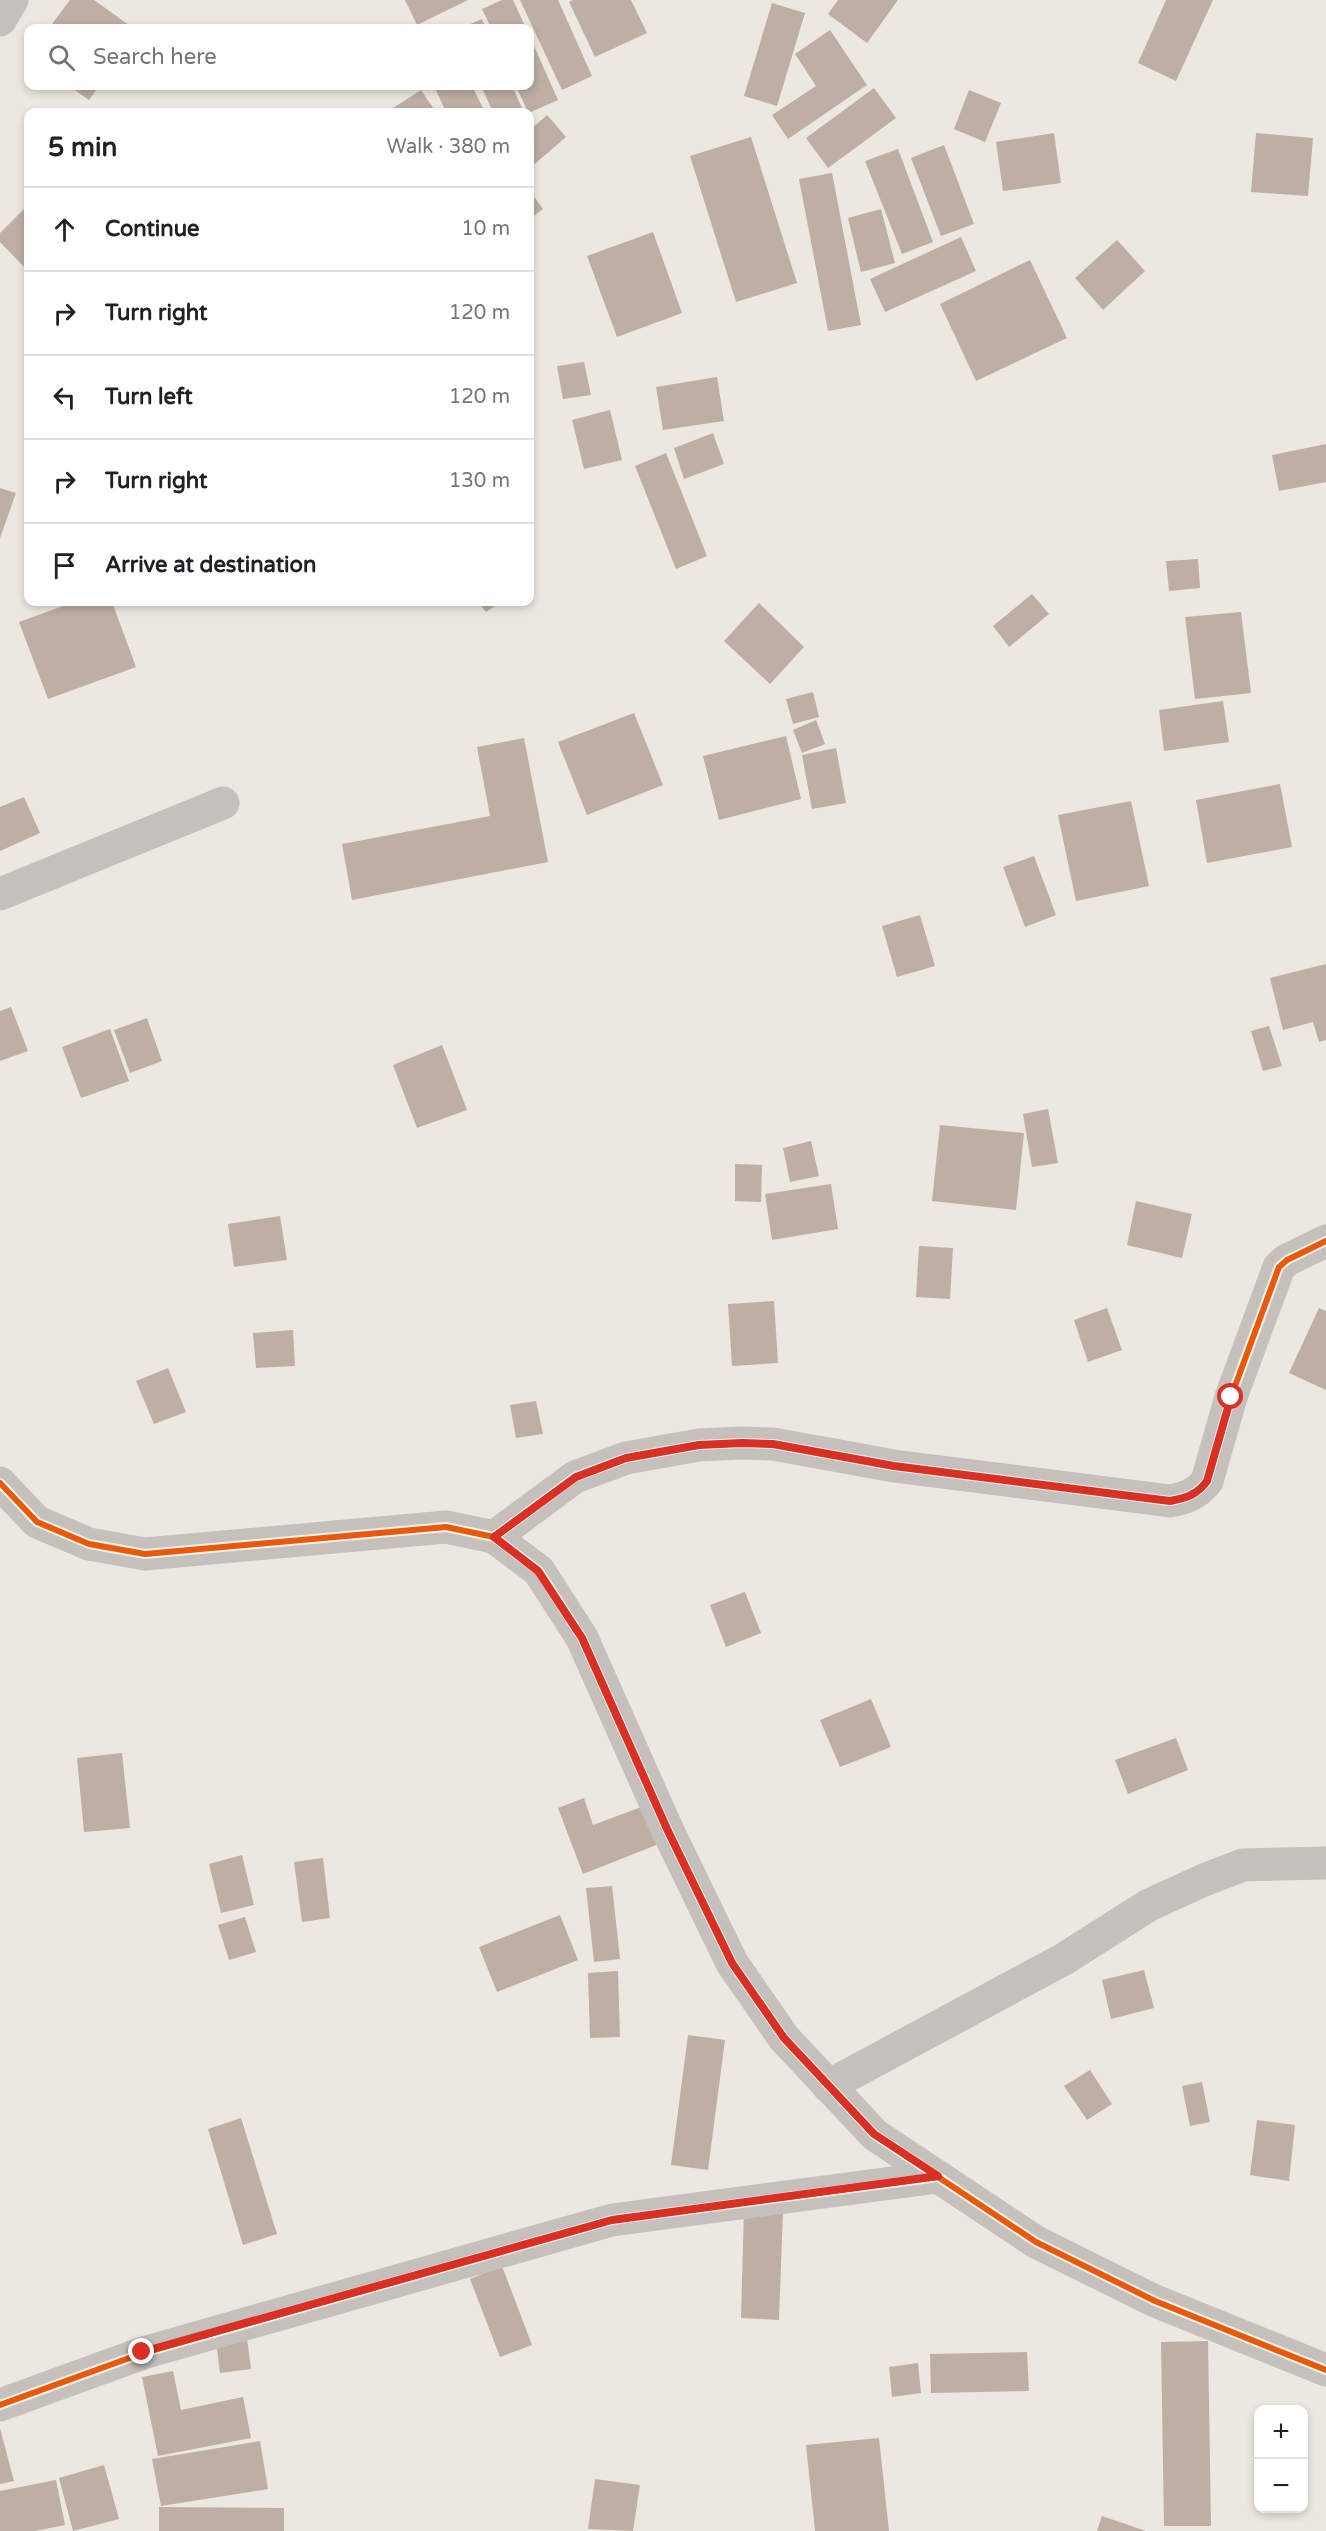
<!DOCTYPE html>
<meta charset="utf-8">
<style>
:root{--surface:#fff;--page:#f6f6f6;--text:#202124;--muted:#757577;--line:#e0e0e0}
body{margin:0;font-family:"Varela Round",sans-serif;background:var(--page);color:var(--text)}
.controls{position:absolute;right:18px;bottom:18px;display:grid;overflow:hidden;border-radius:12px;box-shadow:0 3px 9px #0003}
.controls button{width:54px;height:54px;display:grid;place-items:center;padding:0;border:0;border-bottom:2px solid var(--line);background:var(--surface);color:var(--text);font:30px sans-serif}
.stop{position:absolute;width:18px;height:18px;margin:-14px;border:4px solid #d93025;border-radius:50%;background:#fff}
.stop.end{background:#d93025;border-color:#fff;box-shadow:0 2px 6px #0008}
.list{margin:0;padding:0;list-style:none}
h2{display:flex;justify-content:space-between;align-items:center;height:78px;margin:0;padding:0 24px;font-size:26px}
h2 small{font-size:20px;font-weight:400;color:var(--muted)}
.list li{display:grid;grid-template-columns:39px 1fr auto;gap:18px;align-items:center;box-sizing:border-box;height:84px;padding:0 24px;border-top:2px solid var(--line)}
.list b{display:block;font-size:22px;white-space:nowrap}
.list em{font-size:20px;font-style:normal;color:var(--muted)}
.icon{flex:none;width:33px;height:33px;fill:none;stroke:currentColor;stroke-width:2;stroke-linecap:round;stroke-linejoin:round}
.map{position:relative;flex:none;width:1326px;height:2531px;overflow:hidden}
.search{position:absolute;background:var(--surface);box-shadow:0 3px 9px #0003;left:24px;top:24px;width:510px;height:66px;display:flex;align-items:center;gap:15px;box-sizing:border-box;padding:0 21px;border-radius:12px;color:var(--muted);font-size:22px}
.panel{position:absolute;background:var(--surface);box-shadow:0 3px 9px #0003;left:24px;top:108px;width:510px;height:498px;border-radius:12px}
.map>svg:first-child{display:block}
.building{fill:#beaea4}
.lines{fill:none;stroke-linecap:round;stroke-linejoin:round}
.minor{stroke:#c5c0bb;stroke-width:33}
.cycleway-casing{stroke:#f8f3e9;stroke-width:10}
.cycleway{stroke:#e8590c;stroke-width:6}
.route{stroke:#d93025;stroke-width:8}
</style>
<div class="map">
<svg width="1326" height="2531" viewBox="0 0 1326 2531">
<rect width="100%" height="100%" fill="#ece8e1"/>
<g class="building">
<polygon points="70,0 94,0 133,28 49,28"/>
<polygon points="405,0 468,0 417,25"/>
<polygon points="502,0 513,0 526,28 491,28 482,9"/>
<polygon points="520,0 558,0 592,76 562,90"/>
<polygon points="573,0 631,0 647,33 595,57 569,2"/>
<polygon points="838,0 898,0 867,43 828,14"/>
<polygon points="1166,0 1213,0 1176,81 1138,63"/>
<polygon points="772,3 805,13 777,106 744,96"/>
<polygon points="482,19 486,28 461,28"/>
<polygon points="830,30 867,85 788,139 772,115 816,86 795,54"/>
<polygon points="530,37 558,100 531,112 528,112 516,86 530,86"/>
<polygon points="69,86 99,86 89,100"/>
<polygon points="434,86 472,86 485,112 446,112"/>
<polygon points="481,86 512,86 524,112 493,112"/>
<polygon points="874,88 896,118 828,168 806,138"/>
<polygon points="421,90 436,112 387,112"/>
<polygon points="969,90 1001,103 985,142 954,129"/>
<polygon points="547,115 566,137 530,168 530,130"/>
<polygon points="1054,133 1061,183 1003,191 996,142"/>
<polygon points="1256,133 1313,138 1308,196 1251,192"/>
<polygon points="751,137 797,283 736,302 690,156"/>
<polygon points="944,145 974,224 941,236 911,158"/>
<polygon points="898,149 933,242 902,254 865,161"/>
<polygon points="832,173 861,325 828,331 799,179"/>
<polygon points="530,191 543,209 530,219"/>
<polygon points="25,208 28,211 28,271 0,242 0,233"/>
<polygon points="881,209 895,263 861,272 848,218"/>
<polygon points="653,232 682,313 617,337 587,256"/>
<polygon points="961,237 976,271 885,312 870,279"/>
<polygon points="1117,240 1145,271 1103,310 1075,278"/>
<polygon points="1030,260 1067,338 976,381 940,304"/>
<polygon points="584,362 591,395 563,399 557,366"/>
<polygon points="717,377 724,421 663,430 656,387"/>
<polygon points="610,410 622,460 584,469 572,420"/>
<polygon points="713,433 724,464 684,479 674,448"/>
<polygon points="1326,444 1326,482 1279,491 1272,455"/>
<polygon points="666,453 707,556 676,569 635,466"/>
<polygon points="0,488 16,493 0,538"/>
<polygon points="1198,559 1200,588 1169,591 1166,561"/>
<polygon points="1032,594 1049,614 1009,647 993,626"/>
<polygon points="74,602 112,602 136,667 48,699 19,622"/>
<polygon points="478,602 501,602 486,612"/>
<polygon points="759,603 804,647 770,684 724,641"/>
<polygon points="1241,612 1251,693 1195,699 1185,617"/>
<polygon points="813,692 819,717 793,724 786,699"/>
<polygon points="1223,701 1229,742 1164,751 1159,710"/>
<polygon points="634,713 663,785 587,815 558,742"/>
<polygon points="816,720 825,744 802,753 793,730"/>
<polygon points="786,736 801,799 719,820 703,756"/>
<polygon points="524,738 548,862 352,900 342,844 490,816 477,747"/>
<polygon points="836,748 846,803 812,809 802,755"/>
<polygon points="1280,784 1292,847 1207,863 1196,800"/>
<polygon points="24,797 40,833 0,851 0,807"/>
<polygon points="1131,801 1149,886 1076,901 1058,815"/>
<polygon points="1034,856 1056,915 1025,927 1003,867"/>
<polygon points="920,915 935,966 897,977 882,926"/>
<polygon points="1326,964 1326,1040 1319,1042 1313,1022 1283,1030 1270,978"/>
<polygon points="11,1007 28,1051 0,1061 0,1011"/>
<polygon points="147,1018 162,1061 130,1073 114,1030"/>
<polygon points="1269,1026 1282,1066 1263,1071 1251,1031"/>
<polygon points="110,1029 129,1081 81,1098 62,1047"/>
<polygon points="442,1045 467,1110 417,1128 393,1065"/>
<polygon points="1048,1109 1058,1163 1032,1167 1023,1114"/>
<polygon points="940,1125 1024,1133 1016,1210 932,1201"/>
<polygon points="811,1141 819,1176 790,1182 783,1148"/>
<polygon points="735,1164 762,1165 761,1202 735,1201"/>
<polygon points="831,1184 838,1229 772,1240 765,1194"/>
<polygon points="1136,1201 1192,1214 1182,1258 1127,1245"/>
<polygon points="280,1216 287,1260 234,1267 228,1224"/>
<polygon points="919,1246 953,1248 950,1299 916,1297"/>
<polygon points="774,1301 778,1363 732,1366 728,1304"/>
<polygon points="1107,1308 1122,1350 1088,1362 1074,1320"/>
<polygon points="1319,1308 1326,1311 1326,1390 1289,1373"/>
<polygon points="293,1330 295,1366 256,1368 253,1333"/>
<polygon points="168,1368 186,1412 154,1424 136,1381"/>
<polygon points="536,1401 543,1434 516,1438 510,1405"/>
<polygon points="745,1592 761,1633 726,1647 710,1605"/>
<polygon points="871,1699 891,1747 840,1767 820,1720"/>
<polygon points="1176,1738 1188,1770 1128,1794 1115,1760"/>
<polygon points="122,1753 130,1828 84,1832 77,1758"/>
<polygon points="584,1798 593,1825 644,1806 659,1844 583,1874 558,1808"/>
<polygon points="242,1855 254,1905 221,1913 209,1864"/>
<polygon points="323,1858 330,1918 302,1922 294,1862"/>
<polygon points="612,1886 620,1959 594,1962 586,1888"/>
<polygon points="560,1915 578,1960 497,1992 479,1947"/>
<polygon points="245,1917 256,1952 229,1960 218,1925"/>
<polygon points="1144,1970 1154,2008 1111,2019 1102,1980"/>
<polygon points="618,1971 620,2037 590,2038 588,1973"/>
<polygon points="688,2035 725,2040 708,2170 671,2165"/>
<polygon points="1090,2070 1112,2104 1087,2120 1064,2086"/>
<polygon points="1202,2082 1210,2122 1190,2126 1182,2086"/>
<polygon points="241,2118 277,2234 243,2245 208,2129"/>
<polygon points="1257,2120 1295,2125 1289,2181 1250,2175"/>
<polygon points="744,2209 783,2211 779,2320 741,2318"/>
<polygon points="502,2266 532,2345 500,2357 470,2279"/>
<polygon points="247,2338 251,2369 220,2373 216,2342"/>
<polygon points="1208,2341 1211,2526 1164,2526 1161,2342"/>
<polygon points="1027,2352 1029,2391 931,2393 930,2354"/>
<polygon points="918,2363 921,2393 892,2397 889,2367"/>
<polygon points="173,2371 181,2410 243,2397 251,2438 158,2456 142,2377"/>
<polygon points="0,2428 14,2481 0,2484"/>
<polygon points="879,2438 889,2531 815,2531 806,2445"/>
<polygon points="260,2441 268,2489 161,2506 152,2459"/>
<polygon points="104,2465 119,2519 73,2531 59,2478"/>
<polygon points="595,2479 640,2485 633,2531 588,2529"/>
<polygon points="56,2480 65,2525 35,2531 0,2531 0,2491"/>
<polygon points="159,2507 284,2508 284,2531 159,2531"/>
<polygon points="1102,2516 1146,2531 1097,2531"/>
</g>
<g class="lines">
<g class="minor">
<polyline points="0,20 12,0"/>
<polyline points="0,894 223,803"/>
<polyline points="0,1483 37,1522 89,1544 145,1554 446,1527 494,1537 539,1571 582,1638 667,1829 732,1963 784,2038 875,2135 1036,2242 1155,2301 1326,2370"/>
<path d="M494 1537 575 1477 626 1458 699 1445 742 1443 773 1444 894 1466 1170 1501C1186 1498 1197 1494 1207 1481L1231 1397 1279 1267 1287 1260 1326 1241"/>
<polyline points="828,2086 1064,1959 1149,1905 1204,1880 1243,1865 1326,1863"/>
<polyline points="0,2405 143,2353 612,2220 938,2177"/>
</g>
<defs>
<g id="cycleway">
<polyline points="0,1483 37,1522 89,1544 145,1554 446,1527 494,1537 539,1571 582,1638 667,1829 732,1963 784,2038 875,2135 1036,2242 1155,2301 1326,2370"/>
<path d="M494 1537 575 1477 626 1458 699 1445 742 1443 773 1444 894 1466 1170 1501C1186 1498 1197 1494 1207 1481L1231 1397 1279 1267 1287 1260 1326 1241"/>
<polyline points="0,2405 143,2353 612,2220 938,2177"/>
</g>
</defs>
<use href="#cycleway" class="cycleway-casing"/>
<use href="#cycleway" class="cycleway"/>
</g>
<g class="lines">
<path class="route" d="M142 2352 612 2220 938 2176 874 2134 784 2038 732 1963 667 1829 582 1638 538 1571 494 1537 576 1477 626 1458 699 1445 742 1443 773 1444 894 1466 1170 1501C1186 1498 1197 1495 1207 1481L1231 1397"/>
</g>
</svg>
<div class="controls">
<button>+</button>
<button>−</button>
</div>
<div class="stop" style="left:1231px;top:1397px"></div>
<div class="stop end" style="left:142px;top:2352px"></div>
<div class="search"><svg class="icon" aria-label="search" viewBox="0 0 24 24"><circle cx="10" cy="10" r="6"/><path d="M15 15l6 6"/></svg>Search here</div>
<section class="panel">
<h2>5 min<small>Walk · 380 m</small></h2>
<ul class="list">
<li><svg class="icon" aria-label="ahead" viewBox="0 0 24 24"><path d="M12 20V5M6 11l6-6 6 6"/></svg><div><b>Continue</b></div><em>10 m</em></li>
<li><svg class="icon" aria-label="right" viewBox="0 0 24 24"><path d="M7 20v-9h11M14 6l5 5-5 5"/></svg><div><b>Turn right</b></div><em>120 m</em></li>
<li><svg class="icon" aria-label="left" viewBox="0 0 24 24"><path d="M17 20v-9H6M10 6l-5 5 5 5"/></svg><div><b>Turn left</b></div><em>120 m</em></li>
<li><svg class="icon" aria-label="right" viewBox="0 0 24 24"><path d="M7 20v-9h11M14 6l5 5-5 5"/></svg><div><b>Turn right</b></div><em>130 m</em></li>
<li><svg class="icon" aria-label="arrive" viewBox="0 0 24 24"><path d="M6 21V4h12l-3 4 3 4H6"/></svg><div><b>Arrive at destination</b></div></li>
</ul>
</section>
</div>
